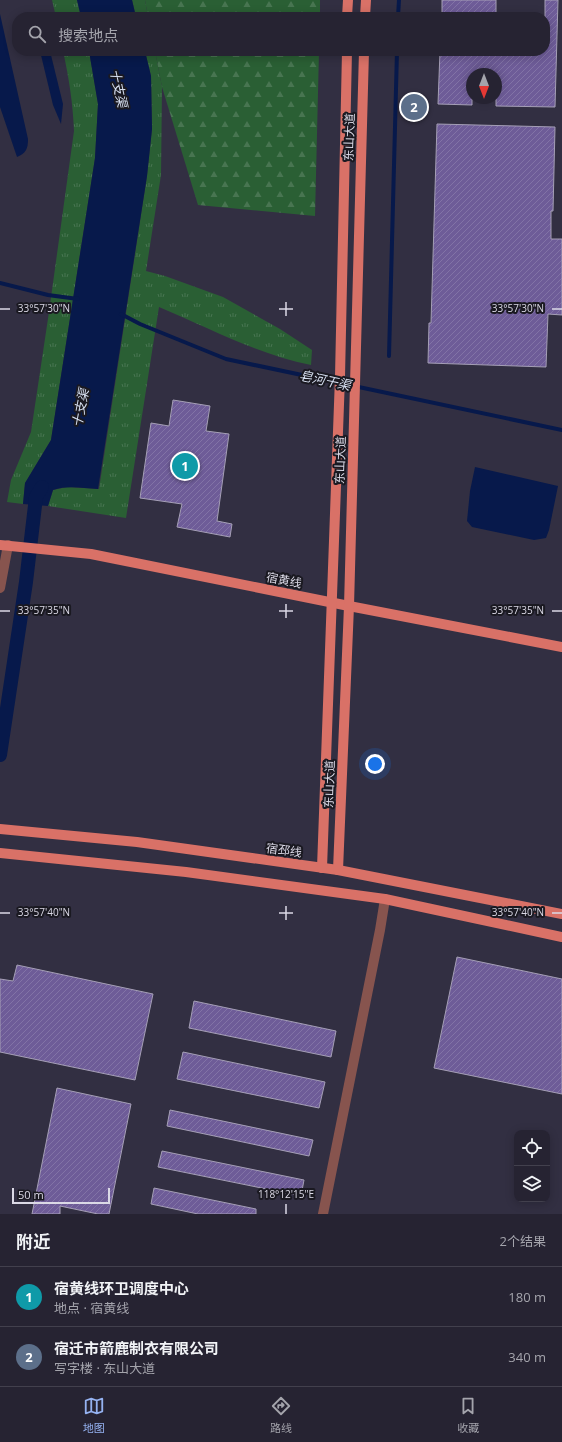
<!DOCTYPE html>
<html lang="zh">
<meta charset="utf-8">
<style>
:root{--surface:#262332;--page:#2e2b3a;--text:#f1f3f6;--muted:#a4a4ac;--line:#42404d;--accent:#95b2f1}
body{margin:0;font-family:"Open Sans","Noto Sans SC",sans-serif;background:var(--page);color:var(--text)}
.controls{position:absolute;right:12px;bottom:12px;display:grid;overflow:hidden;border-radius:8px;box-shadow:0 2px 10px #0003}
.controls button{width:36px;height:36px;display:grid;place-items:center;padding:0;border:0;border-bottom:1px solid var(--line);background:var(--surface);color:var(--text);font:20px sans-serif}
.compass{position:absolute;left:466px;top:68px;width:36px;height:36px;border-radius:50%;background:var(--surface);box-shadow:0 2px 10px #0003;rotate:180deg}
.scale{position:absolute;left:12px;bottom:10px;width:98px;box-sizing:border-box;padding-left:4px;border:2px solid #dbd9e6;border-top:0;font-size:11px;line-height:14px;white-space:nowrap;color:#dbd9e6;-webkit-text-stroke:3px #1a1921;paint-order:stroke}
.you{position:absolute;left:375px;top:764px;width:14px;height:14px;margin:-10px;border:3px solid #fff;border-radius:50%;background:#1a73e8;box-shadow:0 0 0 6px #1a73e833}
.badge{display:grid;place-items:center;width:26px;height:26px;border-radius:50%;background:var(--accent);color:#fff;font-size:13px;font-weight:700}
.pin{position:absolute;translate:-50% -50%;border:2px solid #fff;box-shadow:0 1px 4px #0006}
.list{margin:0;padding:0;list-style:none}
h2{display:flex;justify-content:space-between;align-items:center;height:52px;margin:0;padding:0 16px;font-size:17px}
h2 small{font-size:13px;font-weight:400;color:var(--muted)}
.list li{display:grid;grid-template-columns:26px 1fr auto;gap:12px;align-items:center;box-sizing:border-box;height:60px;padding:0 16px;border-top:1px solid var(--line)}
.list b{display:block;font-size:15px;white-space:nowrap}
.list p{margin:0;font-size:13px;white-space:nowrap;color:var(--muted)}
.list em{font-size:13px;font-style:normal;color:var(--muted)}
.icon{flex:none;width:22px;height:22px;fill:none;stroke:currentColor;stroke-width:2;stroke-linecap:round;stroke-linejoin:round}
.map{position:relative;flex:none;width:562px;height:1214px;overflow:hidden}
.search{position:absolute;background:var(--surface);box-shadow:0 2px 10px #0003;left:12px;right:12px;top:12px;height:44px;display:flex;align-items:center;gap:10px;box-sizing:border-box;padding:0 14px;border-radius:16px;color:var(--muted);font-size:15px}
.sheet{height:172px;background:var(--surface)}
nav{display:flex;justify-content:space-around;align-items:center;box-sizing:border-box;height:56px;border-top:1px solid var(--line);background:var(--surface);font-size:11px;color:var(--muted)}
nav a{display:grid;justify-items:center;gap:2px}
nav .on{color:var(--accent)}
.map>svg:first-child{display:block}
.grass{fill:url(#grass-tufts)}
.forest{fill:url(#forest-firs)}
.water{fill:#07194b}
.lines{fill:none;stroke-linecap:round;stroke-linejoin:round}
.stream{stroke:#07194b;stroke-width:4}
.canal{stroke:#07194b;stroke-width:14}
.building{fill:url(#building-hatch);stroke:#a59fb6}
.minor{stroke:#87544e;stroke-width:10}
.major{stroke:#d97167;stroke-width:10}
.ticks{fill:none;stroke:#dbd9e6;stroke-width:1.5}
.labels{text-anchor:middle;dominant-baseline:central;stroke-width:4;stroke-linejoin:round;paint-order:stroke}
.street-label{font-size:12px;fill:#dbd9e6;stroke:#1a1921}
.water-label{font-size:13px;font-style:italic;fill:#d5deef;stroke:#1a1921}
.ticks-label{font-size:10px;text-anchor:middle;fill:#dbd9e6;stroke:#1a1921;stroke-width:4;stroke-linejoin:round;paint-order:stroke}
</style>
<div class="map">
<svg width="562" height="1214" viewBox="0 0 562 1214">
<defs>
<pattern id="grass-tufts" width="24" height="20" patternUnits="userSpaceOnUse"><rect width="24" height="20" fill="#2a5f34"/><path d="M3 7l-1-3M5 7V3M7 7l1-3M15 17l-1-3M17 17v-4M19 17l1-3" fill="none" stroke="#487551"/></pattern>
<pattern id="forest-firs" width="22" height="20" patternUnits="userSpaceOnUse"><rect width="22" height="20" fill="#2a5f34"/><path d="M5 1l3.5 6h-7zM16 11l3.5 6h-7z" fill="#487551"/></pattern>
<pattern id="building-hatch" width="6" height="6" patternUnits="userSpaceOnUse"><rect width="6" height="6" fill="#6e5c98"/><path d="M-1 1l2-2M0 6l6-6M5 7l2-2" fill="none" stroke="#8273a6"/></pattern>
</defs>
<rect width="100%" height="100%" fill="#322f42"/>
<g class="grass">
<polygon points="52,0 77,0 81,17 56,17"/>
<polygon points="132,0 145,0 148,17 136,17"/>
<path d="M63 51H89L98 104 95 158 51 440 25 483 23 504 7 502 11 480 31 432 49 312 74 131C73 104 69 78 63 51Z"/>
<path d="M145 51H155L162 87 161 175 146 271 165 276 223 297 280 329 312 350 311 365C257 354 209 328 159 307L126 518 48 506 53 490 67 487 99 489 147 176 152 129 151 76Z"/>
</g>
<g class="forest">
<polygon points="145,0 320,0 320,17 148,17"/>
<polygon points="155,51 319,51 315,216 198,205 162,87"/>
</g>
<g class="water">
<polygon points="77,0 132,0 136,17 81,17"/>
<path d="M0 14 28 139C28 149 26 153 17 157L0 107Z"/>
<polygon points="40,51 50,51 63,104 61,124 53,105"/>
<path d="M89 51H145L151 76 152 129 147 176 98 489C83 488 67 485 53 490L48 506 23 504 25 483 51 440 95 158 98 104Z"/>
<polygon points="475,467 558,486 549,530 546,538 534,540 472,527 467,521 470,491"/>
</g>
<g class="lines">
<g class="stream">
<polyline points="398,17 399,0"/>
<polyline points="0,283 48,295 78,299"/>
<polyline points="121,314 140,324 226,359 562,430"/>
<polyline points="389,356 397,51"/>
</g>
<polyline class="canal" points="0,755 26,582 36,497 42,487"/>
</g>
<g class="building">
<rect x="442" y="0" width="54" height="17"/>
<polygon points="545,0 558,0 555,107 496,106 496,74 472,74 472,105 438,104 440,51 545,51"/>
<polygon points="437,124 555,127 553,211 551,211 551,239 562,239 562,315 548,314 546,367 428,363 429,323 431,323"/>
<polygon points="173,400 210,406 206,431 229,434 217,521 232,524 230,537 177,527 182,504 140,498 151,423 169,426"/>
<polygon points="457,957 562,979 562,1094 434,1068"/>
<polygon points="17,965 153,994 135,1080 0,1052 0,979 13,981"/>
<polygon points="194,1001 336,1031 331,1057 189,1028"/>
<polygon points="183,1052 325,1082 319,1108 177,1079"/>
<polygon points="57,1088 131,1104 109,1214 98,1214 60,1206 60,1214 32,1214"/>
<polygon points="170,1110 313,1140 309,1156 167,1126"/>
<polygon points="162,1151 304,1180 301,1196 158,1167"/>
<polygon points="154,1188 256,1209 256,1214 198,1214 151,1204"/>
</g>
<g class="lines">
<g class="minor">
<polyline points="0,588 8,545"/>
<polyline points="323,1214 380,930 385,899"/>
</g>
<g class="major">
<polyline points="347,17 348,0"/>
<polyline points="365,17 366,0"/>
<polyline points="0,545 91,554 349,606 562,647"/>
<polyline points="0,829 137,842 338,870 562,914"/>
<polyline points="0,853 186,872 385,899 562,937"/>
<polyline points="322,868 340,377 347,51"/>
<polyline points="338,870 349,606 364,51"/>
</g>
</g>
<path class="ticks" d="M286 302V316M0 309H10M279 309H293M552 309H562M286 604V618M0 611H10M279 611H293M552 611H562M286 906V920M0 913H10M279 913H293M552 913H562M286 1204V1214"/>
<g class="labels">
<g class="street-label">
<text transform="translate(349 137) rotate(-88)">东山大道</text>
<text transform="translate(340 460) rotate(-88)">东山大道</text>
<text transform="translate(284 580) rotate(11)">宿黄线</text>
<text transform="translate(329 784) rotate(-88)">东山大道</text>
<text transform="translate(284 850) rotate(8)">宿邳线</text>
</g>
<g class="water-label">
<text transform="translate(119 88) rotate(78)">十支渠</text>
<text transform="translate(325 380) rotate(12)">皂河干渠</text>
<text transform="translate(80 408) rotate(-79)">十支渠</text>
</g>
</g>
<g class="ticks-label">
<text x="518" y="312">33°57'30"N</text>
<text x="44" y="312">33°57'30"N</text>
<text x="44" y="614">33°57'35"N</text>
<text x="518" y="614">33°57'35"N</text>
<text x="44" y="916">33°57'40"N</text>
<text x="518" y="916">33°57'40"N</text>
<text x="286" y="1198">118°12'15"E</text>
</g>
</svg>
<div class="controls">
<button><svg class="icon" aria-label="locate" viewBox="0 0 24 24"><circle cx="12" cy="12" r="6"/><path d="M12 2v4M12 18v4M2 12h4M18 12h4"/></svg></button>
<button><svg class="icon" aria-label="layers" viewBox="0 0 24 24"><path d="M12 4l9 5-9 5-9-5zM3 14l9 5 9-5"/></svg></button>
</div>
<svg class="compass" viewBox="-18 -18 36 36"><path d="M0-13l5 13h-10z" fill="#e53935"/><path d="M0 13l5-13h-10z" fill="#a4a4ac"/></svg>
<div class="scale">50 m</div>
<div class="you"></div>
<div class="pin badge" style="left:185px;top:466px;background:#0f9aa8">1</div>
<div class="pin badge" style="left:414px;top:107px;background:#5c6f8a">2</div>
<div class="search"><svg class="icon" aria-label="search" viewBox="0 0 24 24"><circle cx="10" cy="10" r="6"/><path d="M15 15l6 6"/></svg>搜索地点</div>
</div>
<section class="sheet">
<h2>附近<small>2个结果</small></h2>
<ul class="list">
<li><span class="badge" style="background:#0f9aa8">1</span><div><b>宿黄线环卫调度中心</b><p>地点 · 宿黄线</p></div><em>180 m</em></li>
<li><span class="badge" style="background:#5c6f8a">2</span><div><b>宿迁市箭鹿制衣有限公司</b><p>写字楼 · 东山大道</p></div><em>340 m</em></li>
</ul>
</section>
<nav>
<a class="on"><svg class="icon" aria-label="map" viewBox="0 0 24 24"><path d="M3 6l6-2 6 2 6-2v14l-6 2-6-2-6 2zM9 4v14M15 6v14"/></svg>地图</a>
<a><svg class="icon" aria-label="directions" viewBox="0 0 24 24"><path d="M12 3l9 9-9 9-9-9zM9 14v-3h6M13 9l2 2-2 2"/></svg>路线</a>
<a><svg class="icon" aria-label="saved" viewBox="0 0 24 24"><path d="M7 4h10v16l-5-4-5 4z"/></svg>收藏</a>
</nav>
